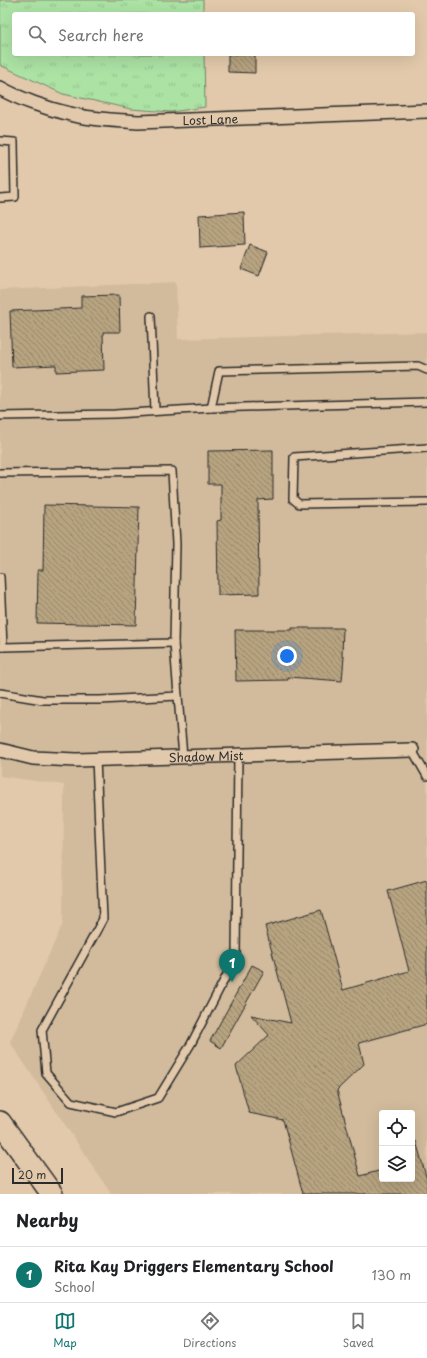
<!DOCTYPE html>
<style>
:root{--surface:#fff;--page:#f2f2f2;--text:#202124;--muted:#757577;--line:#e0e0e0;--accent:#0f766e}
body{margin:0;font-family:"Playpen Sans",sans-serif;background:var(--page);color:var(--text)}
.controls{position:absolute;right:12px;bottom:12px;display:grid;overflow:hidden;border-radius:4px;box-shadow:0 4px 16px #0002}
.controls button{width:36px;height:36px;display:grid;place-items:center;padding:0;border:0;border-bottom:1px solid var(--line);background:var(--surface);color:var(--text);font:20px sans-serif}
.scale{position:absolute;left:12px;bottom:10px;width:51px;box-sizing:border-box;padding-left:4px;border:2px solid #2b2b2b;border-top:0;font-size:11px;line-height:14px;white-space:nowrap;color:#2b2b2b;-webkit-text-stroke:3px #e2c9ab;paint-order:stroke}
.you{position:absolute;left:287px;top:656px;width:14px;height:14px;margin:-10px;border:3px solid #fff;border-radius:50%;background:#1a73e8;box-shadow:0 0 0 6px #1a73e833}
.badge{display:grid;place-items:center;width:26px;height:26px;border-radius:50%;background:var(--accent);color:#fff;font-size:13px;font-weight:700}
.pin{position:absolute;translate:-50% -33px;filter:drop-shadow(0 1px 2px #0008)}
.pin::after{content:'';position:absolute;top:21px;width:14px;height:12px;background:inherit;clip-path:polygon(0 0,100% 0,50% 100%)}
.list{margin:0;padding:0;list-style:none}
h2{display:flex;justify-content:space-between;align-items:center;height:52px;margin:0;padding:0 16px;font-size:17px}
h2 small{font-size:13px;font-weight:400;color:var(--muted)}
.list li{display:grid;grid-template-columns:26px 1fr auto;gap:12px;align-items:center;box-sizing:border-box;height:56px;padding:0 16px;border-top:1px solid var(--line)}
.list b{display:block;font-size:15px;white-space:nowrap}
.list p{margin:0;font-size:13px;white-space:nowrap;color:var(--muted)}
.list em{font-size:13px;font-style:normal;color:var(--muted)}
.icon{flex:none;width:22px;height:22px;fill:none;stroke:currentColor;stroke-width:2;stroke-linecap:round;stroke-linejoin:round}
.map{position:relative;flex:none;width:427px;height:1194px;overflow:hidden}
.search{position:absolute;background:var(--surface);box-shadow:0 4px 16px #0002;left:12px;right:12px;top:12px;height:44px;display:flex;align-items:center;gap:10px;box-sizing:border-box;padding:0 14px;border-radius:4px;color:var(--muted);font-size:15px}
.sheet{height:108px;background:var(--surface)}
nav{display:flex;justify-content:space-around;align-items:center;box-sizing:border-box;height:56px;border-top:1px solid var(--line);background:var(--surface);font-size:11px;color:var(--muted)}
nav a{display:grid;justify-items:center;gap:2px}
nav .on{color:var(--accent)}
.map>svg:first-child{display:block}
.built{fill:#d2bb9c;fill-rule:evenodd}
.grass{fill:url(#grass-tufts);stroke:#6c8668}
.building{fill:url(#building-back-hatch);stroke:#2b2b2b}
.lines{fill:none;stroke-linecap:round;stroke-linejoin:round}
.lane-casing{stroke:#2b2b2b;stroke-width:10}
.street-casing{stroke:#2b2b2b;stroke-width:16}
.primary-casing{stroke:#2b2b2b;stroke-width:24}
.lane{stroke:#e2c9ab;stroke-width:7}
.street{stroke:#e2c9ab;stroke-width:13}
.primary{stroke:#e2c9ab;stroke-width:21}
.labels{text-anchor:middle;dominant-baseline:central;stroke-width:4;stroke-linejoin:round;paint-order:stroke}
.street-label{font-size:12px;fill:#2b2b2b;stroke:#e2c9ab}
</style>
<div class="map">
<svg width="427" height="1194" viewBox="0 0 427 1194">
<defs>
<pattern id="grass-tufts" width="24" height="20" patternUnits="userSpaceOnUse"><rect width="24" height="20" fill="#ace2a4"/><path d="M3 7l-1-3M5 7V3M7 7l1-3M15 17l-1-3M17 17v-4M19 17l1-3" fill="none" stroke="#94c28d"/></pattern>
<pattern id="building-back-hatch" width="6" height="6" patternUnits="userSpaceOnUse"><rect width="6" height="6" fill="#b7a380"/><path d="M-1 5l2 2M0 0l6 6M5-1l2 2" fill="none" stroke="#958569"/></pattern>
</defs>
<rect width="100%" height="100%" fill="#e2c9ab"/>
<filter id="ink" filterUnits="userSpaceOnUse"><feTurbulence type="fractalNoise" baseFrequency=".025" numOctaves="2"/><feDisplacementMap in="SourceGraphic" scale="8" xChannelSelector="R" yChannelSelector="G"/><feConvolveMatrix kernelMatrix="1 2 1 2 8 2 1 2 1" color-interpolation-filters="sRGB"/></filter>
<g filter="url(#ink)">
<path class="built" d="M176 282 178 339 427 332V1194H111L10 1042 63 923 64 785 0 776V290ZM382 1113H412V1179H382Z"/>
<polygon class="grass" points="0,0 203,0 203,14 14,14 14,54 204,54 205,107 171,112 131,109 63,94 0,65"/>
<g class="building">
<polygon points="228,54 255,54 255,73 228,72"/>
<polygon points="244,212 245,245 200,248 199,215"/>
<polygon points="250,245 268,252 259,276 241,269"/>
<polygon points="119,295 120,332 103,332 104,370 56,372 56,365 12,367 10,311 81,308 81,296"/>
<polygon points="273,450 273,499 258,500 259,594 218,595 217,521 221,520 221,484 208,484 208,451"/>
<polygon points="44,505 139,507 136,625 37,623 38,570 43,570"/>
<polygon points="292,628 343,628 342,657 344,657 342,681 288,677 288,680 236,681 235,630 292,630"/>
<polygon points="427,880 427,1024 359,1043 364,1064 337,1090 360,1176 382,1170 382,1179 412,1179 412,1141 416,1141 427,1180 427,1194 303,1194 283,1120 249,1113 236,1066 269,1035 251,1015 291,1023 265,926 321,910 343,990 409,971 388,891"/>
<polygon points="252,965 264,971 221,1048 210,1041"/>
</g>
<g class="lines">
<defs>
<g id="lane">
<polyline points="0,141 14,142 15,197 0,198"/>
<polyline points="151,316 155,411"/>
<polyline points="211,408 427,402"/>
<polyline points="0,416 115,414 211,408 219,371 418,366 427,370"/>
<polyline points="427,448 294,457 293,499 299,504 427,502"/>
<polyline points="0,473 172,471 176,544 174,643 3,647"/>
<polyline points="0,577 3,647 0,647"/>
<polyline points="0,693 43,700 100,700 178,696 174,643"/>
<polyline points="178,696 183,757"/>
<polyline points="412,750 427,776"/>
<polyline points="96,759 103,919 42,1030 46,1073 71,1102 116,1112 158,1098 191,1044 236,957 238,755"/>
</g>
<g id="street">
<path id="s1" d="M0 88C19 99 48 109 70 114 92 120 115 120 138 122L427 111"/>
<path id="s2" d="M0 750 33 758 76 760 412 750"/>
</g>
<polyline id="primary" points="0,1122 52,1194"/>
</defs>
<use href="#lane" class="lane-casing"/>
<use href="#street" class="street-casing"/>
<use href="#primary" class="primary-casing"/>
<use href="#lane" class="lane"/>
<use href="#street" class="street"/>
<use href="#primary" class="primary"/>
</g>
</g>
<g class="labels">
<g class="street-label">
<text stroke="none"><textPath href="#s1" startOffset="216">Lost Lane</textPath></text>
<text stroke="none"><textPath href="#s2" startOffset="207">Shadow Mist</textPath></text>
</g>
</g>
</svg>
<div class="controls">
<button><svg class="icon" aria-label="locate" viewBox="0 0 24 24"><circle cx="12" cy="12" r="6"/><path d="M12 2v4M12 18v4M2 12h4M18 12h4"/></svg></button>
<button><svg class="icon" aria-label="layers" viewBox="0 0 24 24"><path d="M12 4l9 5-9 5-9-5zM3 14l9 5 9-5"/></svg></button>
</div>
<div class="scale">20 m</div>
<div class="you"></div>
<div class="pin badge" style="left:232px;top:982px">1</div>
<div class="search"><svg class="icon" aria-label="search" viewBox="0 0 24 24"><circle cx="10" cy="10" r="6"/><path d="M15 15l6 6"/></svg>Search here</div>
</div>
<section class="sheet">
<h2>Nearby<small></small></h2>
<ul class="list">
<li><span class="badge">1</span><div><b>Rita Kay Driggers Elementary School</b><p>School</p></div><em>130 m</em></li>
</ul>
</section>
<nav>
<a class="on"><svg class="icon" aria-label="map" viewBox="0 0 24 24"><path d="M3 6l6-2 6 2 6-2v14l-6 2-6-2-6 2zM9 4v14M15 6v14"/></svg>Map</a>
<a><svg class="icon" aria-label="directions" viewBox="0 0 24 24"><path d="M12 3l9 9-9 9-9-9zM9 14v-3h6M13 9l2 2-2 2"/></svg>Directions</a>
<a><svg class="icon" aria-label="saved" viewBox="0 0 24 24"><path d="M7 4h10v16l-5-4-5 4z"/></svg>Saved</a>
</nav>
